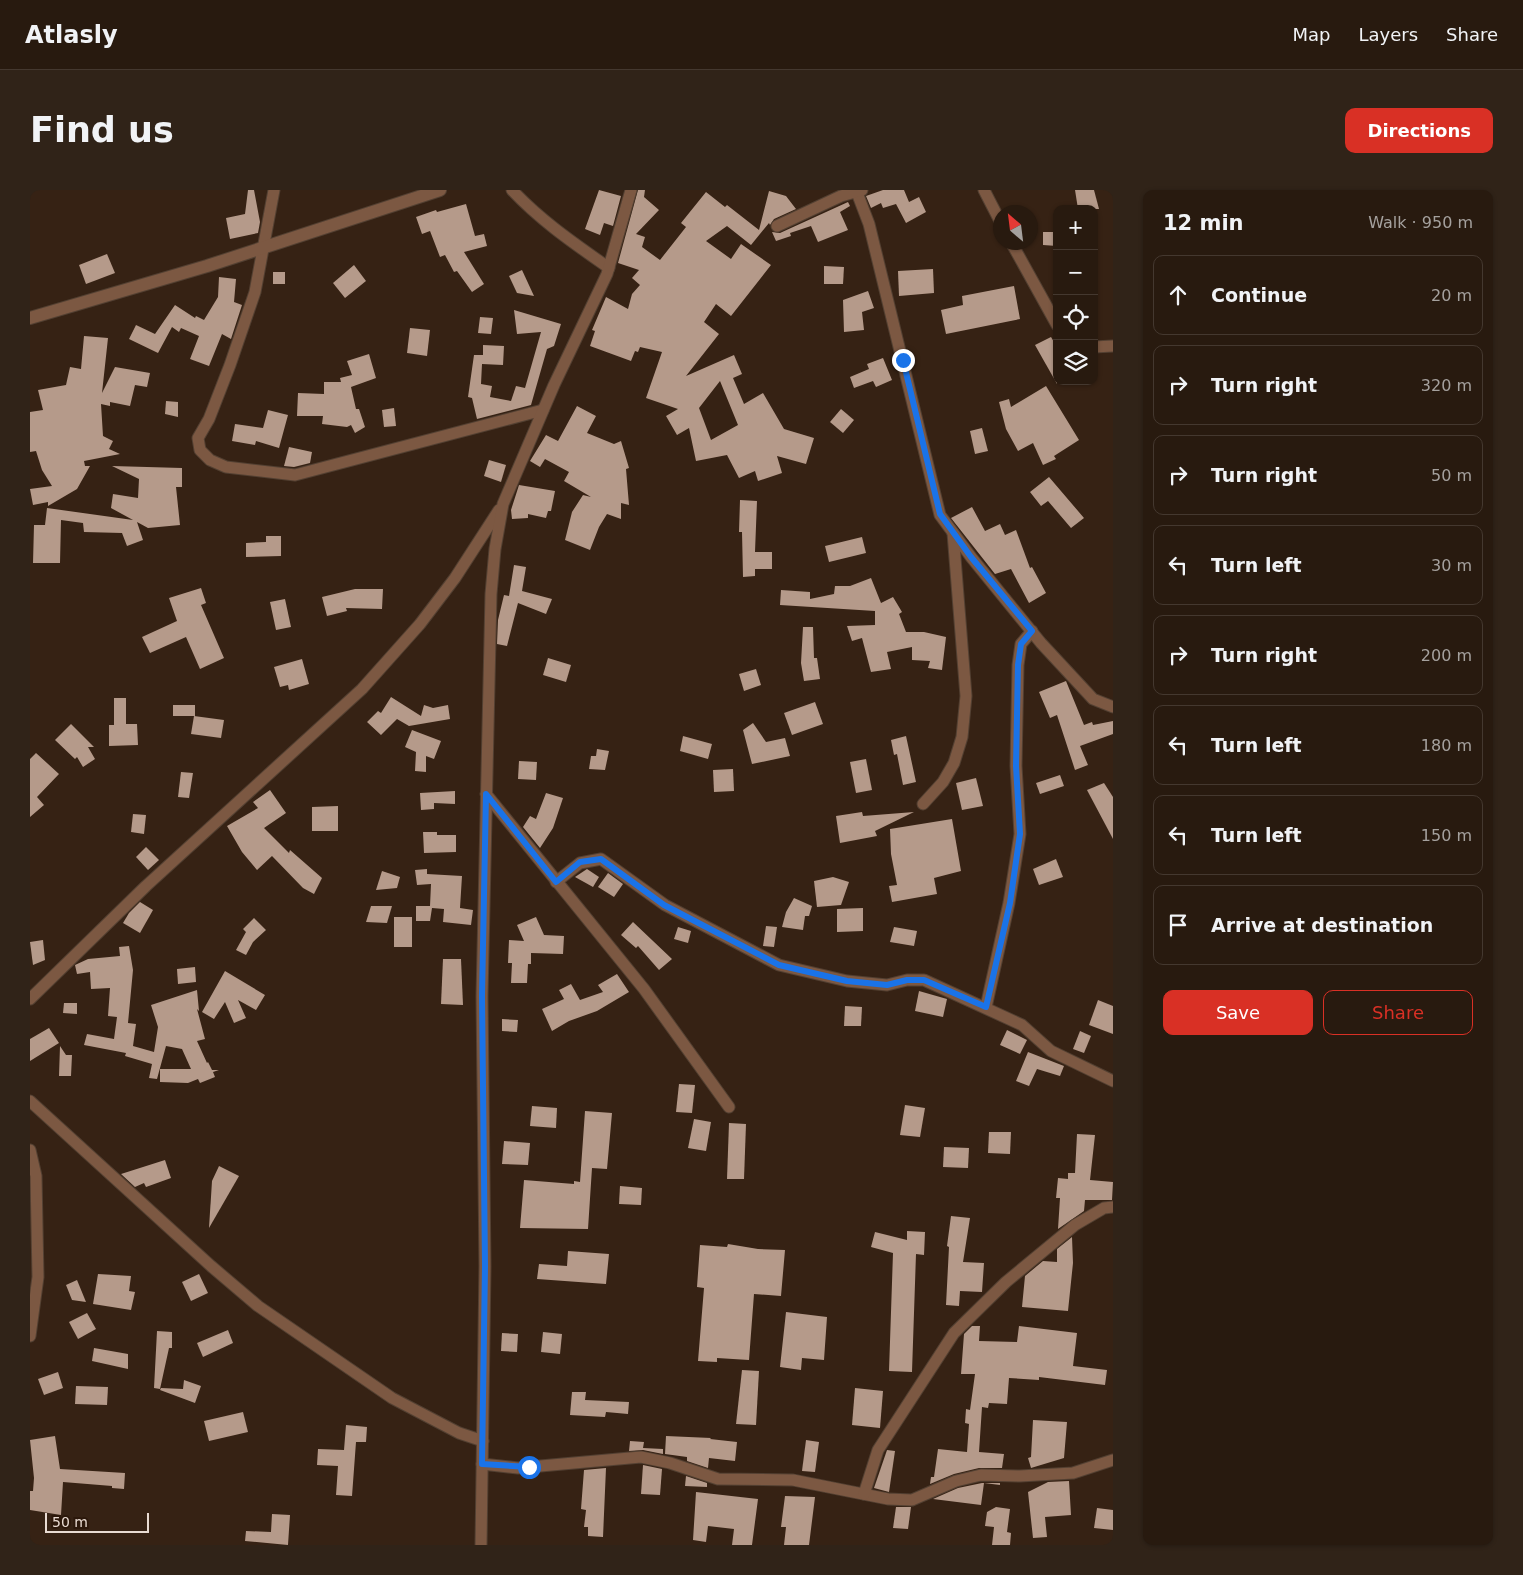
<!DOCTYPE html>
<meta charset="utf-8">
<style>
:root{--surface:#281a0f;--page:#302318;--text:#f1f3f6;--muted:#a5a19e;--line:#44382f;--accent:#d93025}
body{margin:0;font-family:"DejaVu Sans",sans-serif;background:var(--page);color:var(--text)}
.controls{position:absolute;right:15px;top:15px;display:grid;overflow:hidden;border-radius:10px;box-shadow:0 1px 4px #0004}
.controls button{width:45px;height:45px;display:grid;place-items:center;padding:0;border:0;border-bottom:1px solid var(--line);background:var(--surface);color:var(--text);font:25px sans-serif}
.compass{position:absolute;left:963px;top:15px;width:45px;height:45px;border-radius:50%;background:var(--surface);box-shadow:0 1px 4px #0004;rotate:332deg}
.scale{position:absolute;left:15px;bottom:12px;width:104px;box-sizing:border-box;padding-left:5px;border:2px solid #e9dbd2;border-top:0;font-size:14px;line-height:18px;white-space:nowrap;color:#e9dbd2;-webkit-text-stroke:4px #2c180b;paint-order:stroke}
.stop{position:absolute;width:15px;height:15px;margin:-11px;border:4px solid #1a73e8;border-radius:50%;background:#fff}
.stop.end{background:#1a73e8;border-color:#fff;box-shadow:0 1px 5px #0008}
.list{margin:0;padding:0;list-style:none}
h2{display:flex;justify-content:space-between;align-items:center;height:65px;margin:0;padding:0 20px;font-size:21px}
h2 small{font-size:16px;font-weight:400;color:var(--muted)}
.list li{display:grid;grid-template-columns:32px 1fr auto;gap:15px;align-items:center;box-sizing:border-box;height:80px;margin:0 10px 10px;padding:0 10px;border:1px solid var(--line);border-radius:10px}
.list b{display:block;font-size:19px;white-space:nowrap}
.list em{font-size:16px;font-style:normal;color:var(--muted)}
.actions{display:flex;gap:10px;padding:15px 20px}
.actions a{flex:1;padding:11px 0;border:1px solid var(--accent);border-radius:10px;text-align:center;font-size:18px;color:var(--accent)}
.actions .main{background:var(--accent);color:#fff}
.icon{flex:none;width:28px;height:28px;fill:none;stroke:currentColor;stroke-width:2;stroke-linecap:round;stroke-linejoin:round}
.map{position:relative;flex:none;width:1083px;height:1355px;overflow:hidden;border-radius:10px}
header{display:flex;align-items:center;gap:30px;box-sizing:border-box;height:70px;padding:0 25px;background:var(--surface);border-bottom:1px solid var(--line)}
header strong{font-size:24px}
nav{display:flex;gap:28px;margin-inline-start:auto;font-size:18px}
.intro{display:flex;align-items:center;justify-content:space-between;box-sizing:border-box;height:120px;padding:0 30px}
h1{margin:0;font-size:35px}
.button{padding:12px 22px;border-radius:10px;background:var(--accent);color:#fff;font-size:18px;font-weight:700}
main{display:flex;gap:30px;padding:0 30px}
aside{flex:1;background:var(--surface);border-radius:10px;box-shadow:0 1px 4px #0004}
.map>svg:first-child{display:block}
.building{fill:#b59a8a;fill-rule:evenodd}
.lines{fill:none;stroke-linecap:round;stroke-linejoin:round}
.minor-casing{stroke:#534032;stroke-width:13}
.tertiary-casing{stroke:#534032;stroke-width:14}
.minor{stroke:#7c5842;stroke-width:11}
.tertiary{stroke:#7c5842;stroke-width:12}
.route{stroke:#1a73e8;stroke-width:6}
</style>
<header>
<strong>Atlasly</strong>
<nav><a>Map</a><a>Layers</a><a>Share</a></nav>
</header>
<div class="intro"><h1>Find us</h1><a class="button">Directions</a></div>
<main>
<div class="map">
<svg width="1083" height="1355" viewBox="0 0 1083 1355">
<rect width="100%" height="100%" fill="#362214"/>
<g class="building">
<polygon points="218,0 224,0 230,32 228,43 200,49 196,28 215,24"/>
<polygon points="569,0 591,6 583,36 574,33 570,45 555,39"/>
<path d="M608 0H615L614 7 629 20 606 44 615 47 612 57 630 70 656 37 651 33 676 2 695 17 697 15 729 40 739 1 756 6 766 19 744 29 740 35 739 33 721 55 697 36 676 51 701 69 711 54 741 75 701 126 686 114 674 132 689 144 656 186 704 165 712 184 703 188 714 214 733 203 754 239 784 248 776 274 747 266 752 283 728 291 725 281 709 288 697 265 666 271 659 238 647 245 636 226 648 219 616 208 632 162 610 157 608 162 605 161 601 171 560 156 565 141 562 140 576 107 598 119 602 104 610 95 602 88 609 80 588 73ZM690 191 708 235 681 250 669 218Z"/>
<polygon points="853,0 874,0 879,12 889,7 896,22 876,33 866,14 853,18 851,13 841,18 836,6"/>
<polygon points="1045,0 1064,0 1069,19 1048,19"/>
<polygon points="818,12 820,16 810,22 818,40 788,52 781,36 760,43 761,46 746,51 742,42 750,43"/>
<polygon points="436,14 445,46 454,44 457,56 434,62 454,94 442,102 427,81 424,82 415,65 410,67 400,41 392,44 386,27 406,20 407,22"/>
<polygon points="1013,42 1027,42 1027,56 1013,55"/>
<polygon points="77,64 85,83 56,94 49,75"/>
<polygon points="324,75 336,91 315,108 303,93"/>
<polygon points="794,76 814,77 813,94 794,94"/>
<polygon points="903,79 904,103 869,106 868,81"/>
<polygon points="492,80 504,106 487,103 479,86"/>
<rect x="243" y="82" width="12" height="12"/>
<polygon points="189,87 206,89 204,112 212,115 201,149 192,144 179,176 160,169 169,146 151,138 149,142 142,137 128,163 99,149 106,135 125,144 145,115 165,128 166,126 174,130 188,107"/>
<polygon points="984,96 990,129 916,144 911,120 933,115 932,106"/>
<polygon points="838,101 844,118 832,122 834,140 814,142 813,110"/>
<polygon points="484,120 531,134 524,156 517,159 501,215 447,229 442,208 438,207 444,165 453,165 453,155 474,156 473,175 452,174 451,194 462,196 460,207 481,211 486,196 495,198 511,142 487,144"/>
<polygon points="450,127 463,128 461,144 448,143"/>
<polygon points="380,138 400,140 397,166 377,163"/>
<polygon points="54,146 78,148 72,203 85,177 120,183 117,197 105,195 100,216 80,212 80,216 71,214 73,246 83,251 79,259 90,264 54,271 55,276 60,276 47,299 18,316 18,312 3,315 0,299 22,296 12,280 6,261 0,262 0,222 13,220 8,200 36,195 40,177 51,179"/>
<polygon points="1021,147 1027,157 1027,194 1005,155"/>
<polygon points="339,164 346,188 321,197 326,219 329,219 335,237 325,243 321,235 317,237 292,234 293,226 267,226 268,203 294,204 294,192 311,192 310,188 322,185 317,171"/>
<polygon points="853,168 862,190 846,197 843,191 824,198 820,187 839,179 837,174"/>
<polygon points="1016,196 1049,250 1024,266 1026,269 1013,275 1003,253 988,261 976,239 969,212 979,209 981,217"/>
<polygon points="136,211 148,212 148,227 135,224"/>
<polygon points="547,216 566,226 557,243 584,254 591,251 599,278 596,279 599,315 591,313 591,329 577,324 569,337 560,360 535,350 542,322 553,305 561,307 534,291 539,282 515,269 510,277 500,271 516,245 528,251"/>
<polygon points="364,218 366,236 354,237 352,220"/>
<polygon points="811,219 824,230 813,243 800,232"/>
<polygon points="238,220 258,225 249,258 226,251 225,255 202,251 205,234 233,238"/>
<polygon points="952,238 958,261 945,264 940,241"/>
<polygon points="259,257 282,262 280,273 264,277 254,276"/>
<polygon points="459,270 476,275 471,292 454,286"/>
<polygon points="82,276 152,278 152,297 146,297 150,335 118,338 107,332 113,350 97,356 92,343 54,342 53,333 31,330 30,373 3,373 4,335 15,335 17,318 103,330 81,318 83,304 108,308 109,289"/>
<polygon points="1019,287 1054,328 1041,338 1018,311 1011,316 1000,302"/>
<polygon points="489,295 525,301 521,321 518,321 516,328 498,324 498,328 482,329 481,320"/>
<polygon points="710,310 727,311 725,362 742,362 742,379 725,379 725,386 713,387 712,342 709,342"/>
<polygon points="942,317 955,341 970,334 975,345 986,340 1000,378 1002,377 1016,403 999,413 981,379 965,384 921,328"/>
<polygon points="236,346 251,346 251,366 216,367 216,353 236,352"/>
<polygon points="832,347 836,363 799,372 795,356"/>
<polygon points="484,375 496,377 492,401 522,409 516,424 488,413 477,456 467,454 468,430 474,405 479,406"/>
<polygon points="841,388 851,413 863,407 872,422 869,424 876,442 894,442 916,447 912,480 898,478 900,471 882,470 882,457 857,462 861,479 841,482 832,448 822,451 817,436 845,435 845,421 750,415 751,400 780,402 780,409 804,404 805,396 820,396"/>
<polygon points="171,398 176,413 171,415 194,468 170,479 156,447 120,463 112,447 147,431 139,408"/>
<polygon points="325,399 353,399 352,419 316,418 317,421 297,426 292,407"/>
<polygon points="255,409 261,437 246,440 240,412"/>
<polygon points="773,437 783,437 784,468 787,468 790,489 774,491 771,473"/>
<polygon points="518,468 541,475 536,492 513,485"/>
<polygon points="272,469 279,494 259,500 258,495 250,497 244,477"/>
<polygon points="726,479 731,495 714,501 709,484"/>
<polygon points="1036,491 1054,535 1062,532 1063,535 1083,531 1083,544 1050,556 1058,575 1045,580 1027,525 1020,528 1009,502"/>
<polygon points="361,507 391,526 394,515 403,518 418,515 420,529 379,536 367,529 351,545 337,532 348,521 351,523"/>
<polygon points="84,508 96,508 96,534 107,534 108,555 79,556 79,535 84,535"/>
<polygon points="785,512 793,534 762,545 754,523"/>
<rect x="143" y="515" width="22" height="11"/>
<polygon points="164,526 194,530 191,548 161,544"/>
<polygon points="723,533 736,552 755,548 760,566 722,574 713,540"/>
<polygon points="41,534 64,557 58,557 65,569 53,577 47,567 45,569 25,550"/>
<polygon points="382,540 411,551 404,569 396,566 396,582 385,581 386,562 375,557"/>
<polygon points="653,546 682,554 678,569 650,561"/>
<polygon points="876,546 886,592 873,595 867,564 864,565 861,550"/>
<polygon points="567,559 579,561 575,580 559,579 561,566 566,566"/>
<polygon points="6,563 29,584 7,607 14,615 0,627 0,569"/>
<polygon points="836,569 842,600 826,603 820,572"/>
<polygon points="489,571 507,572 506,590 488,589"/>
<polygon points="703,579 704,601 684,602 683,580"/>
<polygon points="151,582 163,583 159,608 148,607"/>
<polygon points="1030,585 1034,596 1010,604 1006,593"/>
<polygon points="946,588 953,616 932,620 926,593"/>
<polygon points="1074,593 1083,607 1083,649 1057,600"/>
<polygon points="240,600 256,623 234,638 259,663 260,660 292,688 284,704 273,698 242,666 227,680 212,662 197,636 228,618 223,612"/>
<polygon points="425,601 425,614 404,613 404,619 391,620 390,603"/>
<polygon points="516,603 533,608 523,638 510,658 493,637 500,626 506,629"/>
<polygon points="308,616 308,641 282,641 282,617"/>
<polygon points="832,622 833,626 884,622 845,641 847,646 810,653 806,626"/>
<polygon points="103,624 116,625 114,644 101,642"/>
<polygon points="922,629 931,681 904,688 907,704 862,712 859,696 867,695 861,664 860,639"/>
<polygon points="393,642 407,642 407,645 426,645 426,662 394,663"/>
<polygon points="116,657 129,670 118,680 106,667"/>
<polygon points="1026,669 1033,687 1009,695 1003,679"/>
<polygon points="397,679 397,684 432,686 430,718 443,720 441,735 413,732 414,719 402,718 400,731 386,731 386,716 400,716 401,694 387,695 385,680"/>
<polygon points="557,679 569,687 563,697 545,687"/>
<polygon points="352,681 370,687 367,698 346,700"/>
<polygon points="578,683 593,694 584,707 568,697"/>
<polygon points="803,687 819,692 811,715 787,717 784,691"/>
<polygon points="764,708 782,716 779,726 775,726 773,740 752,737 756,722"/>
<polygon points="110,712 123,720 110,743 93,733 99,723"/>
<polygon points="341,716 362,716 357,733 336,732"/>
<polygon points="833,718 833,741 807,742 807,719"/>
<rect x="364" y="727" width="18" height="30"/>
<polygon points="506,727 514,745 534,746 533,764 501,763 501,774 498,774 497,793 481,793 482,773 478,773 479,750 494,751 487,735"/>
<polygon points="224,728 236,740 223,752 216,765 206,760 216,742 213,739"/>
<polygon points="603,732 642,769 629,780 608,756 606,758 591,745"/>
<polygon points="736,736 747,737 744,757 733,756"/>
<polygon points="648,737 661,741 658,753 644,749"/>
<polygon points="864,737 887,741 884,756 860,752"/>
<polygon points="13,750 15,770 3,775 0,752"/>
<polygon points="99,756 103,780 98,833 106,834 103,856 124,862 128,837 121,815 167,800 169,821 167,819 175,849 167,851 177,873 178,872 182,880 189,880 183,882 185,887 170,893 168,889 158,893 130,892 130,879 161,879 152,859 136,856 127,889 119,888 122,874 95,866 96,863 54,855 57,844 84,849 87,827 78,826 80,798 61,799 60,782 47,784 45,775 58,769 90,766 89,757"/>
<polygon points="413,769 431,769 433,815 411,814"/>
<polygon points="165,777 166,792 148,794 147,779"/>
<polygon points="195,781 235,805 226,820 208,810 216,828 204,833 195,812 184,829 172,822"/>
<polygon points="587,784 599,802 567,821 539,831 522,841 512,819 534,809 529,800 541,794 550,810 573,802 568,795"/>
<polygon points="889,801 917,809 913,827 885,821"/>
<polygon points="1068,810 1083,816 1083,844 1059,835"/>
<polygon points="34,813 47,813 47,824 33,823"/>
<polygon points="815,816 832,817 831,836 814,836"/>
<polygon points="472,829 488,830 487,842 472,841"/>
<polygon points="19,838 29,853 0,871 0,849"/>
<polygon points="977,840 997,850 990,864 970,855"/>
<polygon points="1050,841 1061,846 1054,863 1043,859"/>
<polygon points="30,856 36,865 42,865 41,886 29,886"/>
<polygon points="998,862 1034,876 1030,886 1007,879 999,896 986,891"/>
<polygon points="649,894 665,895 662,923 646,922"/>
<polygon points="875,915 895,918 890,947 870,945"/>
<polygon points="502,916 527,918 526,938 500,936"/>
<polygon points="555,921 582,923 577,979 562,978 558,1039 490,1038 494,990 544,994 544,991 550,992"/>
<polygon points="664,929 681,932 676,961 658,958"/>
<polygon points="699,933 716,934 714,989 697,989"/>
<polygon points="959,942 981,942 980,964 958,963"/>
<polygon points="1047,944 1065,945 1060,990 1083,992 1082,1010 1055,1010 1054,1021 1028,1039 1030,1008 1026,1008 1028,988 1038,989 1038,983 1045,983"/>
<polygon points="474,951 500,953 498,975 472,974"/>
<polygon points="914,957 939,958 938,978 913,977"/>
<polygon points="135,970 141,988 116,997 114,993 105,997 91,984"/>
<polygon points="189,976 209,986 179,1038 182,991"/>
<polygon points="590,996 612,998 611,1015 589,1014"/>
<polygon points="921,1026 940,1028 933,1072 954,1073 952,1102 930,1101 929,1116 916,1115 919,1057 917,1056"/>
<polygon points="877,1041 895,1042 894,1065 886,1064 882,1182 859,1181 863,1063 841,1057 845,1042 877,1050"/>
<polygon points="1042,1047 1043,1073 1038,1121 992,1117 995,1086 1013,1071 1027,1072 1027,1059"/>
<polygon points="698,1054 728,1059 755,1060 751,1106 724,1104 719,1170 687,1168 687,1172 668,1171 674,1098 667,1097 670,1055 697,1057"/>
<polygon points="538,1061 579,1064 576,1094 507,1089 509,1074 537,1076"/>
<polygon points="68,1084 101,1086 99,1101 105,1102 101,1120 63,1114"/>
<polygon points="169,1084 178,1103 161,1111 152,1092"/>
<polygon points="47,1090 56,1112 42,1110 36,1095"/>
<polygon points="756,1122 797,1127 794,1170 772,1168 771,1180 750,1177"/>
<polygon points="57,1123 66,1139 48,1149 39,1132"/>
<polygon points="942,1136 950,1136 949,1151 987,1152 989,1136 1047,1143 1043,1176 1077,1180 1075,1195 1009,1187 1009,1190 979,1188 977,1214 959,1213 958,1218 952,1217 949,1262 974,1264 972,1278 949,1278 924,1284 900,1294 901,1287 904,1287 908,1259 937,1262 939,1234 935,1233 936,1219 940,1220 945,1184 931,1184 934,1144"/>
<polygon points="198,1140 203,1153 173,1167 167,1153"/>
<polygon points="127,1141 142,1142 142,1158 139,1158 130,1199 124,1198"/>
<polygon points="513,1142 532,1144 530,1164 511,1162"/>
<polygon points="472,1143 488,1144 487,1162 471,1161"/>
<polygon points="64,1158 98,1164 98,1179 62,1171"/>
<polygon points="712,1180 729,1181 726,1235 706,1234"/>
<polygon points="28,1182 33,1198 14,1205 8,1189"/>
<polygon points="154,1190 171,1196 165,1213 130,1200 131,1198 153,1199"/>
<polygon points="46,1196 78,1197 77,1215 45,1214"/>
<polygon points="825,1198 853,1201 850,1238 822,1235"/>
<polygon points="542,1202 556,1202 555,1210 599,1212 598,1224 576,1222 575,1227 540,1225"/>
<polygon points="213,1222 218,1242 179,1251 174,1231"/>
<polygon points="1003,1230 1037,1232 1034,1268 1001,1278 998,1268 1001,1267"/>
<polygon points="316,1235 337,1237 336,1252 326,1252 322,1306 306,1305 308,1276 287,1275 288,1259 314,1260"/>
<polygon points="25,1246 30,1279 95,1283 94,1299 82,1298 82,1296 33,1292 31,1325 0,1320 0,1301 3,1301 4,1288 0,1250"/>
<polygon points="636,1246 681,1248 680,1249 707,1252 705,1271 679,1268 678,1278 657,1271 657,1267 635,1264"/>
<polygon points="776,1250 789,1252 785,1282 772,1281"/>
<polygon points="600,1251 614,1252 613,1258 633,1259 633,1264 613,1260 599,1261"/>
<polygon points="857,1260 865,1261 859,1302 844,1298"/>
<polygon points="613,1275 632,1279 630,1305 611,1304"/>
<polygon points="576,1278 573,1347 558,1346 558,1337 554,1337 556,1320 551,1319 554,1280"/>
<polygon points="656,1286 677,1293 677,1297 655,1296"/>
<polygon points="1039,1291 1041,1325 1015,1327 1017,1347 1003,1348 998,1302 1018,1292"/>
<polygon points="952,1293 970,1293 970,1295 954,1293 951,1315 903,1309 928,1298"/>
<polygon points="666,1302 728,1309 722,1355 702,1355 704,1339 678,1336 676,1352 663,1350"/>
<polygon points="755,1306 785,1307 779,1355 754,1355 756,1337 751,1337"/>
<polygon points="866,1317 881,1317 878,1339 863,1338"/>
<polygon points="966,1317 980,1319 977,1342 981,1343 980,1355 962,1355 964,1337 955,1336 957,1322"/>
<polygon points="1067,1318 1083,1320 1083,1340 1064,1338"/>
<polygon points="242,1324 260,1325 258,1355 215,1351 216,1341 241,1342"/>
</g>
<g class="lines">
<defs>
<g id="minor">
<polyline points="244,0 225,102 200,175 179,229 168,248 170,260 180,270 196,277 265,285 513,220"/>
<path d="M482 0C511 31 545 54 579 78"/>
<polyline points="826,0 839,34 910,325 941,367 1011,453 1063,509 1083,517"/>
<polyline points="954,0 971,33"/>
<polyline points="747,36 811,6 832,0"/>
<polyline points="981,52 1027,135"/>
<polyline points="1064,157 1083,156"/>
<polyline points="456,604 614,799 699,917"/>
<polyline points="893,614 913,592 924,573 932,547 936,506 923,343"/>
<polyline points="526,692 550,673 571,669 635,715 749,775 817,791 857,795 877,790 894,790 992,835 1021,861 1083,891"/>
<polyline points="0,809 116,696 332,499 390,434 425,388 469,320"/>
<polyline points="956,817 979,713 990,644 986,576 988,475 991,454 1002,441"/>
<polyline points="0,911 181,1076 228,1116 362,1208 429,1243 453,1251"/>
<polyline points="0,960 6,986 8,1087 0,1146"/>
<polyline points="452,1274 488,1278 611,1267 640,1273 688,1289 763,1290 858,1309 882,1310 926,1291 951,1285 990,1286 1043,1283 1083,1270"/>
<polyline points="834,1304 848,1260 924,1143 976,1092 1045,1035 1074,1018 1083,1017"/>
<polyline points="451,1355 455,1076 452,806 461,404 465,359 473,314 524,195 577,84 601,0"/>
</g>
<polyline id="tertiary" points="0,128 177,76 410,0"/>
</defs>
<use href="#minor" class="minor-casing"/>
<use href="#tertiary" class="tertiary-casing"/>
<use href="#minor" class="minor"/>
<use href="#tertiary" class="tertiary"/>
</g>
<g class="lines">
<polyline class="route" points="499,1277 452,1274 455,1076 452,806 456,604 526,692 550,672 571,669 634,715 749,775 817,791 857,795 877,790 894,790 956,817 980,713 990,644 986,576 988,475 991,454 1002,441 941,367 910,324 873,170"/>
</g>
</svg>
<div class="controls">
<button>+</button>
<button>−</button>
<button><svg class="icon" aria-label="locate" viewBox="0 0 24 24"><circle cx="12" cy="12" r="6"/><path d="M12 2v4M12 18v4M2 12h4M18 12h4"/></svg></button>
<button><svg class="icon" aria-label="layers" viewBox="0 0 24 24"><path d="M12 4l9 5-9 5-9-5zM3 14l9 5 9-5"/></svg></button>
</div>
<svg class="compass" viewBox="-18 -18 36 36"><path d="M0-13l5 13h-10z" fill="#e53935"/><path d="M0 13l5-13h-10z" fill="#a5a19e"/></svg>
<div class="scale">50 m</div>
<div class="stop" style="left:499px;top:1277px"></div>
<div class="stop end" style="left:873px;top:170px"></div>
</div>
<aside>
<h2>12 min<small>Walk · 950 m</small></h2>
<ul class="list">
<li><svg class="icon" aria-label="ahead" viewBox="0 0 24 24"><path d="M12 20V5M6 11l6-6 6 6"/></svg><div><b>Continue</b></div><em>20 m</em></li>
<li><svg class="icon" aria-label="right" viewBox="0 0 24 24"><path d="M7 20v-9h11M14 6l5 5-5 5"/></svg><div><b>Turn right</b></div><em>320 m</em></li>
<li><svg class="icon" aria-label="right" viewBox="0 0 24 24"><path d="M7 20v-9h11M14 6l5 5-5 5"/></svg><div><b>Turn right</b></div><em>50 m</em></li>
<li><svg class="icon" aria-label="left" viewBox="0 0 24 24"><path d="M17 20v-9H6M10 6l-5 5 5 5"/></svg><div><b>Turn left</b></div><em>30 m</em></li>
<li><svg class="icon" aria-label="right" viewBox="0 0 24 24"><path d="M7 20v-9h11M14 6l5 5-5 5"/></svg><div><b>Turn right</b></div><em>200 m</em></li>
<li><svg class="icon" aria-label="left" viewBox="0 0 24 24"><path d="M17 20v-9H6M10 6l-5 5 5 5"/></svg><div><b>Turn left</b></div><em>180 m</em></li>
<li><svg class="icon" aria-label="left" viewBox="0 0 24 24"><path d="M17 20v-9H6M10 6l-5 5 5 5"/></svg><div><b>Turn left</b></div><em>150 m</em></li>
<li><svg class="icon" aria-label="arrive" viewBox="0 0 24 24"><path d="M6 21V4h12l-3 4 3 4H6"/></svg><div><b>Arrive at destination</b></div></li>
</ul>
<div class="actions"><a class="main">Save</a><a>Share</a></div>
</aside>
</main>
